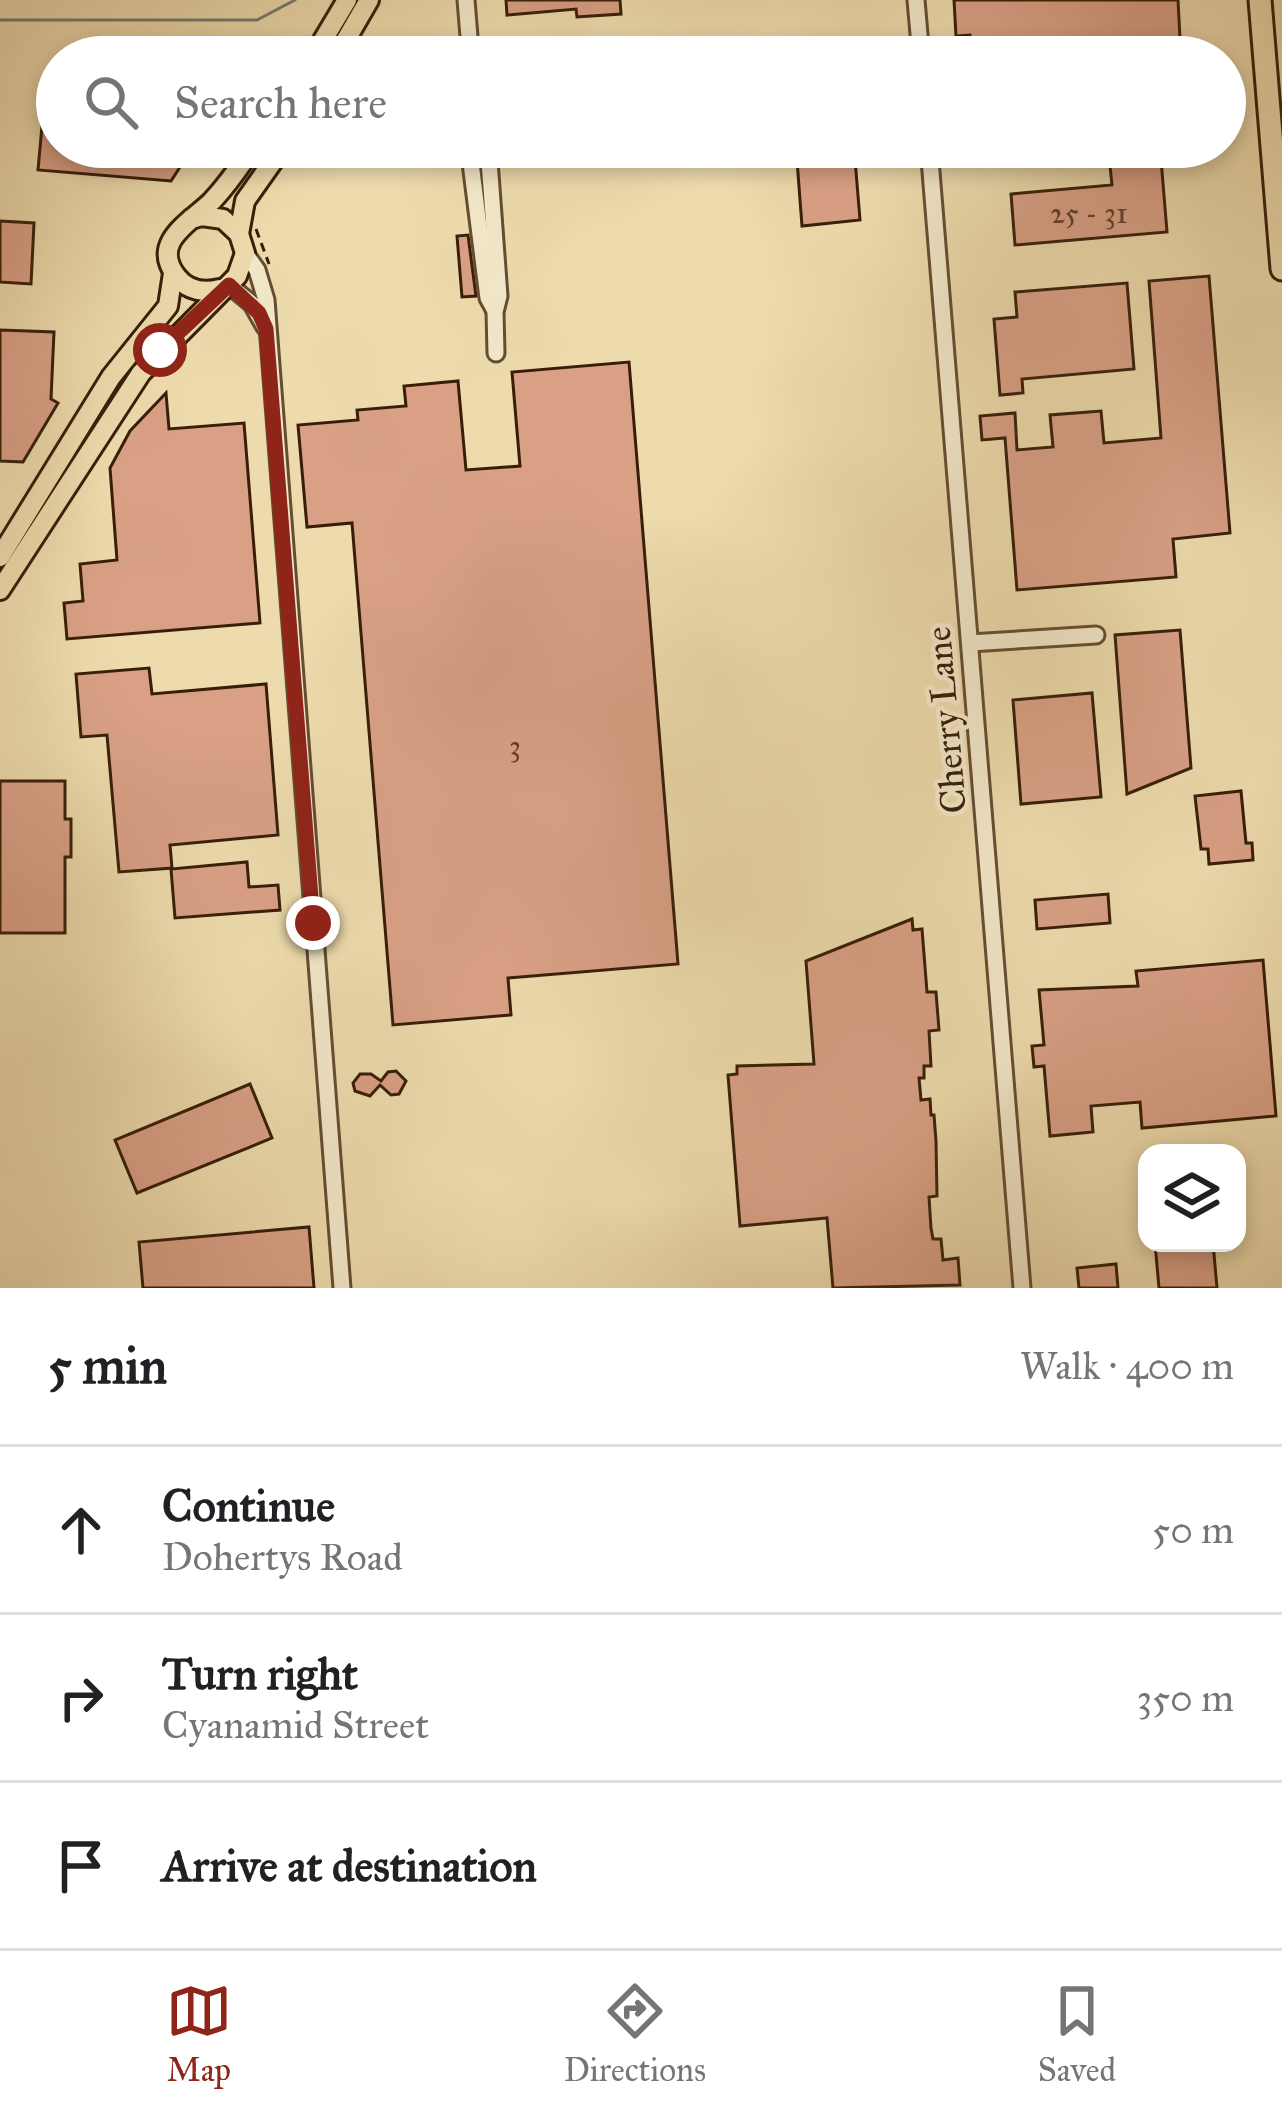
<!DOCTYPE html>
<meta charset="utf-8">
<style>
:root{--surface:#fff;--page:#f2f2f2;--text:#202124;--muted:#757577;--line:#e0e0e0;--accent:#8f2418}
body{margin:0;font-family:"IM FELL Great Primer",serif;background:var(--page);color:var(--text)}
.controls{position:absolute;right:36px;bottom:36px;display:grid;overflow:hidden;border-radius:24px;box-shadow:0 6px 18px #0003}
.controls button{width:108px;height:108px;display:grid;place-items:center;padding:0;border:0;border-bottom:3px solid var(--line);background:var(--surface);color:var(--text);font:60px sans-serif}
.stop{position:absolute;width:36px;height:36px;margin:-27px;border:9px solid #8f2418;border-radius:50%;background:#fff}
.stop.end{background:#8f2418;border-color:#fff;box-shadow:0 3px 12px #0008}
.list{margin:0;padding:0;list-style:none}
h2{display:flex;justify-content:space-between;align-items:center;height:156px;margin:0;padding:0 48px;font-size:51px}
h2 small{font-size:39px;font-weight:400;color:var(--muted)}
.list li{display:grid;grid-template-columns:78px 1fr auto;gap:36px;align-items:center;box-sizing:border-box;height:168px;padding:0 48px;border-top:3px solid var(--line)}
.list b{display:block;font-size:45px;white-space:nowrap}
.list p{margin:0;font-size:39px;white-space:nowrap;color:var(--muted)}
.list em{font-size:39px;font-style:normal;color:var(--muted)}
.icon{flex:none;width:66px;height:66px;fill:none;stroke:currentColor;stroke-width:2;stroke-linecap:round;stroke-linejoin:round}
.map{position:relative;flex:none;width:1282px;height:1288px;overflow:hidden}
.search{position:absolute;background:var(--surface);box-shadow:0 6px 18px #0003;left:36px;right:36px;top:36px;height:132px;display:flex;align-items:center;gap:30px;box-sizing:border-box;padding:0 42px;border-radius:66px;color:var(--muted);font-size:45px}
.sheet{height:660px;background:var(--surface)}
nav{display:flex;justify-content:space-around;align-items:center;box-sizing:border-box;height:168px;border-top:3px solid var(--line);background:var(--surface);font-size:33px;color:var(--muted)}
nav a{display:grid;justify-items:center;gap:6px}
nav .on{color:var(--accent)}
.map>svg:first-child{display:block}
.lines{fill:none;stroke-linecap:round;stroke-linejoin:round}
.stream{stroke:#757b70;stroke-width:3}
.building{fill:#d9a086;stroke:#381e09;stroke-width:3}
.minor-casing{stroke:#654d32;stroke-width:21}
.major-casing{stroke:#381e09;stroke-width:24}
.highway-casing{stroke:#381e09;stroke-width:27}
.path{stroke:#381e09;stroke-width:3;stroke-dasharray:9 6;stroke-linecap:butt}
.minor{stroke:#f3e8ca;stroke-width:15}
.major{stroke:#eddbad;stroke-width:18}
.highway{stroke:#eddbad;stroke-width:21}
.route{stroke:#8f2418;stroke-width:15}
.labels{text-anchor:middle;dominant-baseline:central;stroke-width:9;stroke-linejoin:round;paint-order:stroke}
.number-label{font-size:30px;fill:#603e28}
.street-label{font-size:36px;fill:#381e09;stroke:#f3e8ca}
</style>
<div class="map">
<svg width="1282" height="1288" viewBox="0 0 1282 1288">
<rect width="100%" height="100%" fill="#eddbad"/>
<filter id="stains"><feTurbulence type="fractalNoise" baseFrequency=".00167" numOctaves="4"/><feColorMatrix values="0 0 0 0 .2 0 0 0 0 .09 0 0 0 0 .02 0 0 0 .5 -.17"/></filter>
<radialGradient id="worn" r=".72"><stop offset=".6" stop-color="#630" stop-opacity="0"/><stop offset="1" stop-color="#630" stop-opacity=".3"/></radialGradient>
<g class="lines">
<polyline class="stream" points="0,20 257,20 295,0"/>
</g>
<g class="building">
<polygon points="506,0 620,0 621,14 577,17 576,9 507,15"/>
<polygon points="954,0 1178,0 1180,38 972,54 970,35 956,36"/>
<polygon points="42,126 57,127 57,147 193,147 171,181 38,170"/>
<polygon points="796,147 854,147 860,220 802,226"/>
<polygon points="1108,147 1160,147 1167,232 1015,245 1011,194 1112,185"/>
<polygon points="0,221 34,223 31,284 0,282"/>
<polygon points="468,235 476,296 462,297 457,236"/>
<polygon points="1209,276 1230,533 1173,539 1176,577 1017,590 1005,438 982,440 980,416 1015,413 1017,450 1053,447 1050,415 1101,411 1104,443 1161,438 1149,281"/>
<polygon points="1127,283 1134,369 1022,379 1023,393 1000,395 994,319 1017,317 1015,292"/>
<polygon points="0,330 54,332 51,399 58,403 23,462 0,461"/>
<polygon points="629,362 678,964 508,978 511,1015 393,1025 352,523 307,527 298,425 358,420 357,410 406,406 404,386 458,381 466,470 520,466 512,372"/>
<polygon points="166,393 169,429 244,423 260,623 67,639 64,603 83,601 80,564 117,560 110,468 130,431"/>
<polygon points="1180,630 1191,768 1127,794 1115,635"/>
<polygon points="149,668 152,694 266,684 278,835 170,845 172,868 119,872 107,735 81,737 76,674"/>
<polygon points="1092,693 1101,797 1021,804 1013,700"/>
<polygon points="0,781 65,781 65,819 71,819 71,857 65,857 65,933 0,933"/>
<polygon points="1241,791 1246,843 1252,843 1253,860 1209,864 1208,849 1201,849 1195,796"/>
<polygon points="247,862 249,887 278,885 280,910 175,918 171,869"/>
<polygon points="1108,894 1110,923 1037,929 1035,900"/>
<polygon points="912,919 913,930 922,929 927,992 936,992 939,1030 929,1031 931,1066 924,1066 924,1078 919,1078 921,1100 930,1099 931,1115 934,1115 936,1141 937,1196 929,1197 931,1228 933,1239 941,1239 943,1260 958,1258 960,1285 833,1288 827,1218 740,1226 728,1075 737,1074 737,1066 814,1064 806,961"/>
<polygon points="1263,960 1276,1116 1142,1128 1140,1102 1091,1106 1093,1132 1050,1136 1044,1066 1034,1067 1032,1046 1044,1045 1039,990 1138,986 1136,971"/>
<polygon points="396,1071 406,1081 399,1094 391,1095 380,1085 370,1096 355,1091 353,1083 360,1074 371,1074 381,1081 388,1072"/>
<polygon points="250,1084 272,1138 137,1193 115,1140"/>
<polygon points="309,1227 314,1288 143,1288 139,1242"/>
<polygon points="1155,1243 1213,1243 1217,1288 1159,1288"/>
<polygon points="1116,1264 1118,1288 1079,1288 1077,1268"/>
</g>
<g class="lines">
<defs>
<g id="minor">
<polyline points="466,0 470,49 466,57"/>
<polyline points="916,0 921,57"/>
<polyline points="469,147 488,298 494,309"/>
<polyline points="488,147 499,296 495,312 496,353"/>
<polyline points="929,147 1022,1288"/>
<polyline points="245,253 257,270 266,300 342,1288"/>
<polyline points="229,285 252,304 265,327"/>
<polyline points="970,643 1096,635"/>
</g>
<g id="major">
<polyline points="313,57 347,0"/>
<polyline points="336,57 369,0"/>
<polyline points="239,234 245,201 283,147"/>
<path d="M220 289C204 293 188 291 177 277 149 242 191 222 212 201 227 185 241 165 253 147"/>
<polyline points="0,557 111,377 168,306 173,273"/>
<polyline points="0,590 141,373 237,276 245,253 239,234 223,219 202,216 191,219"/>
</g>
<polyline id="highway" points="1260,0 1282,269"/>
</defs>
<use href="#minor" class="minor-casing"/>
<use href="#major" class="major-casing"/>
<use href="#highway" class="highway-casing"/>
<polyline class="path" points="256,229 269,264"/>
<use href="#minor" class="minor"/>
<use href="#major" class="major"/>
<use href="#highway" class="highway"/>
</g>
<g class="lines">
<polyline class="route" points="160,350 229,285 259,313 266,329 313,923"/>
</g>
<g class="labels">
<g class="number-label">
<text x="1089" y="213">25 - 31</text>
<text x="515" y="746">3</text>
</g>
<g class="street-label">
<text transform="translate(946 720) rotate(-95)">Cherry Lane</text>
</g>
</g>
<rect width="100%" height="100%" filter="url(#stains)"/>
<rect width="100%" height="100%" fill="url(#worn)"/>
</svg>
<div class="controls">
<button><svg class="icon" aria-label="layers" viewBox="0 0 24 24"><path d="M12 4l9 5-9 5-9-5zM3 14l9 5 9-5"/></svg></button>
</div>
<div class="stop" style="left:160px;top:350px"></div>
<div class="stop end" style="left:313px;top:923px"></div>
<div class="search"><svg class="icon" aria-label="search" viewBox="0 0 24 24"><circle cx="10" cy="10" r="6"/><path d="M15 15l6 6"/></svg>Search here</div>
</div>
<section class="sheet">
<h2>5 min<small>Walk · 400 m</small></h2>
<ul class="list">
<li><svg class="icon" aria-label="ahead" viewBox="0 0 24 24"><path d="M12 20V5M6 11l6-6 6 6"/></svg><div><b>Continue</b><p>Dohertys Road</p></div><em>50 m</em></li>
<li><svg class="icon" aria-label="right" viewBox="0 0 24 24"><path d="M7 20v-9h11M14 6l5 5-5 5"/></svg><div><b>Turn right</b><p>Cyanamid Street</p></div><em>350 m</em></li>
<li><svg class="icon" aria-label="arrive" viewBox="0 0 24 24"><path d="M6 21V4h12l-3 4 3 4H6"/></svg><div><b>Arrive at destination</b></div></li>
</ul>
</section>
<nav>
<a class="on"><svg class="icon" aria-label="map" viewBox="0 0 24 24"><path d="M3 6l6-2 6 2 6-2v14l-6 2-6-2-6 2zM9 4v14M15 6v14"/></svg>Map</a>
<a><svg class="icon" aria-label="directions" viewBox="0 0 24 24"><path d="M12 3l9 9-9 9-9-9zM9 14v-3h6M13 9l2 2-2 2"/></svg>Directions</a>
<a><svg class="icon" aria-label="saved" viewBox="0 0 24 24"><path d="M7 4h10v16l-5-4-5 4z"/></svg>Saved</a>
</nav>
